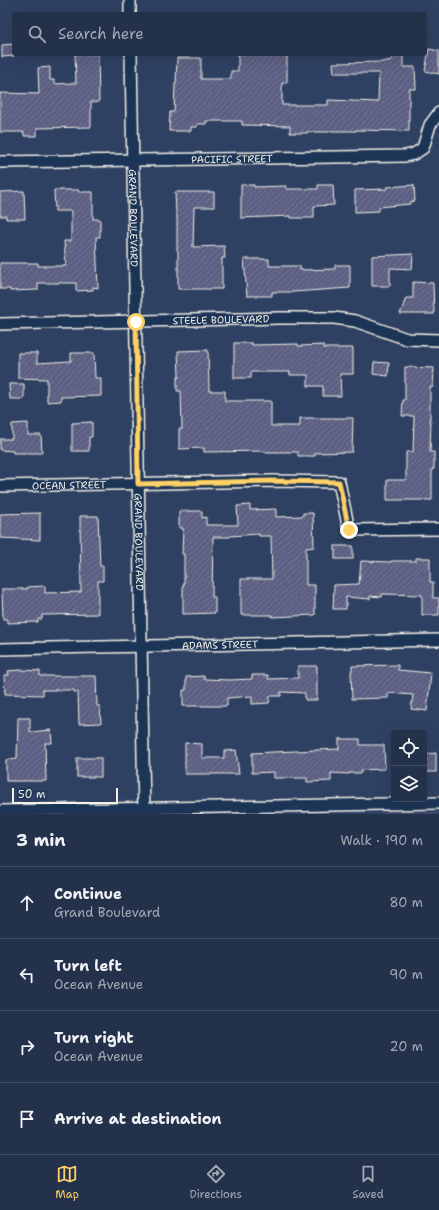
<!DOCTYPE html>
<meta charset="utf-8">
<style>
:root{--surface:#23314a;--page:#2f3d54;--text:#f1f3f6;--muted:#a3a9b5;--line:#404c62;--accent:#ffd166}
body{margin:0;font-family:"Shantell Sans",sans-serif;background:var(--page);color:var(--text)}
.controls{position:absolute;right:12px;bottom:12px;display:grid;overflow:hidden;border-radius:4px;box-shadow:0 4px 16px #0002}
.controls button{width:36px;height:36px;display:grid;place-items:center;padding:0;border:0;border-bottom:1px solid var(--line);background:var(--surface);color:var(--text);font:20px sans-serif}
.scale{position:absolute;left:12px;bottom:10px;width:106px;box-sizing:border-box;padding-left:4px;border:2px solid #f4f1e8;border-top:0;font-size:11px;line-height:14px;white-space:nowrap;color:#f4f1e8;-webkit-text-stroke:3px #1d3557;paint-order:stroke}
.stop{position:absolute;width:12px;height:12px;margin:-9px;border:3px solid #ffd166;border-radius:50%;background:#fff}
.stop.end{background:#ffd166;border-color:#fff;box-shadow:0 1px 4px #0008}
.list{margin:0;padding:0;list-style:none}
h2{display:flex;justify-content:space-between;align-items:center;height:52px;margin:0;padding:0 16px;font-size:17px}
h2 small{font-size:13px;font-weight:400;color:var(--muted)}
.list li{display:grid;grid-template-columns:26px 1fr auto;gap:12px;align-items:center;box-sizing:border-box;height:72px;padding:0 16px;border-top:1px solid var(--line)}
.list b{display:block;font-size:15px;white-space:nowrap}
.list p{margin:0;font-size:13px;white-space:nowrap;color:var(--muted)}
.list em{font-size:13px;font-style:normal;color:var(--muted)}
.icon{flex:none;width:22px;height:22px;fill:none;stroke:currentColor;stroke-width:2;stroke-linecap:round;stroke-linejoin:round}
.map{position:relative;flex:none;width:439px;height:814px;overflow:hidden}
.search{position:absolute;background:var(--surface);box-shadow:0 4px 16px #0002;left:12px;right:12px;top:12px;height:44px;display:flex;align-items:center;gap:10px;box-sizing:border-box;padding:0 14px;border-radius:4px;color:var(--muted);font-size:15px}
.sheet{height:340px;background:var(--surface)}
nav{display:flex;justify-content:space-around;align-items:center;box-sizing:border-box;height:56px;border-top:1px solid var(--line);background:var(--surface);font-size:11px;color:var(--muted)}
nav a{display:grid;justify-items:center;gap:2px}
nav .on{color:var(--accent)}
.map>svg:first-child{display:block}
.built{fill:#404d6e}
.building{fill:url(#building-hatch);stroke:#f4f1e8}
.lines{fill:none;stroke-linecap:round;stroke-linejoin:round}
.street-casing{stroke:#f4f1e8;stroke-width:14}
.street{stroke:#1d3557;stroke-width:11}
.route{stroke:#ffd166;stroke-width:5}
.labels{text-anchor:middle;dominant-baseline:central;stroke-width:3.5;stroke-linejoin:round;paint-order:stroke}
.street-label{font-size:10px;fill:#f4f1e8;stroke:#1d3557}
</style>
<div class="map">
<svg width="439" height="814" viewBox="0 0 439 814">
<defs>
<pattern id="building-hatch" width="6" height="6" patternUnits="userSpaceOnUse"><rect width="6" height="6" fill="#5b5f82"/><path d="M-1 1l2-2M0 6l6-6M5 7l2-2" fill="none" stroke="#737694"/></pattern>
</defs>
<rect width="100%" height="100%" fill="#2f4163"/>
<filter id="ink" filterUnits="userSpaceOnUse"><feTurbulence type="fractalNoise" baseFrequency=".025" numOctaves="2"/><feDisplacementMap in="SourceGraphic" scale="8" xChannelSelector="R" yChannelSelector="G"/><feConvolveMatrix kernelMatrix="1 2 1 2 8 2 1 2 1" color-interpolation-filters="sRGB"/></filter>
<g filter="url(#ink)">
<polygon class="built" points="381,812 439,812 439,814 380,814"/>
<g class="building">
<polygon points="14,44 14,56 2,57 2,45"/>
<polygon points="429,49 439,51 439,74 425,71"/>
<polygon points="75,54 98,54 99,102 91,102 91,127 37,128 37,136 24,136 24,132 0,132 0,93 39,94 38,68 50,67 50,80 54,80 54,84 76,83"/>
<polygon points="238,54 287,54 287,83 282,83 282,105 328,105 328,100 378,102 379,73 334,73 333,63 382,62 392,60 392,55 403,54 403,67 415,67 416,89 409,89 409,131 356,130 356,131 329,131 329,132 307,132 307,133 290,133 290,126 242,125 242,121 206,121 206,124 197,124 197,127 191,127 191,131 169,131 170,112 174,112 175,84 176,84 177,58 201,58 201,79 231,79 231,71 238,71"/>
<polygon points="241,185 254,185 254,187 286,186 286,189 318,189 318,185 333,185 334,205 314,206 314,218 291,218 291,216 241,218"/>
<polygon points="414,185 415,201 410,202 410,204 379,207 379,211 355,212 355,190 387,189 387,187"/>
<polygon points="54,190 79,190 79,192 93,192 93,219 100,219 100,237 96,237 98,288 93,287 93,290 76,291 76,283 38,283 38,290 10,291 10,289 0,289 0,263 38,263 38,266 66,266 64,241 71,241 71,211 55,211"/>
<polygon points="24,191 25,219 6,219 6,216 0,216 0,192"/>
<polygon points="175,192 214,192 214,207 194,207 193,247 224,246 225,258 222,258 222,289 178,289 178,251 177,250 177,214 176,214"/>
<polygon points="413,254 412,269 390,268 390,286 372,286 372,256"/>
<polygon points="244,259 269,259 269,266 300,266 300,270 335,269 335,265 350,265 350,288 293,292 272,292 272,296 247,296"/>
<polygon points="413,282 433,283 434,314 400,314 406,298 413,298"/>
<polygon points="234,343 252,343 252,345 298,344 298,346 324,345 324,348 353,348 353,374 340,374 341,396 323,396 323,386 308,386 308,375 290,375 290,372 251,372 251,378 234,378"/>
<polygon points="208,350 209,391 225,391 225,401 271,401 271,426 300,426 300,418 353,418 352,452 315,453 315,456 298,456 298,452 264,452 264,451 204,452 204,448 179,449 179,429 182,429 181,391 177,391 177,377 179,377 178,351"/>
<polygon points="18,353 37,353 37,363 71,361 71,353 94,353 95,378 101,378 101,396 61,397 61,401 47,402 47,379 18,378"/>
<polygon points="374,362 389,363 388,376 373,374"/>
<polygon points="405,367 434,368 433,387 430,387 430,422 431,422 430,452 434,452 434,469 432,469 432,500 387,500 387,480 406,480 406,452 413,452 414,416 402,416 403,400 405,400"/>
<polygon points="9,384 24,384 24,399 10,399"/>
<polygon points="92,422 92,437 89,437 89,451 72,451 72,423"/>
<polygon points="28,423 28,435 41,435 42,453 13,453 13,451 0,450 0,439 12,439 12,424"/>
<polygon points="250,505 250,510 276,509 276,517 303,516 303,513 313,513 314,547 306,548 306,585 315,585 315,615 272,617 272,615 241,615 241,579 272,579 271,536 259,536 259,534 230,536 230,537 213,537 212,597 215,597 215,613 183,614 183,585 184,585 184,554 182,554 183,528 179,528 179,511 202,511 202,518 206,517 206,525 238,525 237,506"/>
<polygon points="40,513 40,540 0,538 0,514"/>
<polygon points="80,516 98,516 100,566 103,566 103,581 98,581 98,614 42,615 42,619 38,619 38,622 7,623 7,619 3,619 2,589 27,589 27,587 45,586 45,593 81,592"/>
<rect x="335" y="546" width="18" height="13"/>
<polygon points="416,558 430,558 430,582 433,582 433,598 439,598 439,615 422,615 422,595 382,594 382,597 370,596 370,599 346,597 346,609 333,609 334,585 359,584 361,561 391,562 391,561 416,561"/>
<polygon points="398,665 398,670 431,673 427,711 411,709 413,695 388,693 388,698 352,699 351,671 352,671 352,666"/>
<polygon points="298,666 317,666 317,700 305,700 305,693 281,692 281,696 270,696 269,703 252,704 252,696 227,698 227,706 183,706 183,690 186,690 186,677 204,676 204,679 229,680 252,679 252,675 268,675 268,679 298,678"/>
<polygon points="20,670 40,671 40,676 96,676 97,706 100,706 101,723 79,724 78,692 74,692 74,690 43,690 43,695 5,694 4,675 9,675 8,671"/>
<polygon points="18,718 30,718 30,732 51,730 52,743 45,743 46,781 6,781 6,760 17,759"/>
<polygon points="339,739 360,739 360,745 384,745 385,769 361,770 361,773 349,773 349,774 331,773 331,781 307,782 307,778 274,778 274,772 252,773 252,753 339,749"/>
<polygon points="185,743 202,744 202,758 224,758 224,751 236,750 239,774 185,774"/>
<polygon points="436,753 436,772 426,772 424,767 424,754"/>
<rect x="77" y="758" width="24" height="19"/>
</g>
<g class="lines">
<defs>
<g id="street">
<polyline points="130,0 130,14"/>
<path id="s1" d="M131 54 144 814"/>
<path id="s2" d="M0 162 405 156 414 154 423 148 430 125 439 113"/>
<path id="s3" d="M0 324 279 318H334L355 321 407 339 439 340"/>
<path id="s4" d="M0 486 273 481 339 482 349 530 439 529"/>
<path id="s5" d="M0 649 439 640"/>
<polyline points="0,811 439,803"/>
</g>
</defs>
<use href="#street" class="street-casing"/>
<use href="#street" class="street"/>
</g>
</g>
<g class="lines" filter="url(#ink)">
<polyline class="route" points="136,322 138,484 272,481 339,482 349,530"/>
</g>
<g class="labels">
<g class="street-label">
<text stroke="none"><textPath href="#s2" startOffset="232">PACIFIC STREET</textPath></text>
<text stroke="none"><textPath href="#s1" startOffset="164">GRAND BOULEVARD</textPath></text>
<text stroke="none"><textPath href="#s3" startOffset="221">STEELE BOULEVARD</textPath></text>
<text stroke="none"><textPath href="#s4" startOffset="69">OCEAN STREET</textPath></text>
<text stroke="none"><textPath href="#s1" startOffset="488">GRAND BOULEVARD</textPath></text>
<text stroke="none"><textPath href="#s5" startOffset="220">ADAMS STREET</textPath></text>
</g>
</g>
</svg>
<div class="controls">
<button><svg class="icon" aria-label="locate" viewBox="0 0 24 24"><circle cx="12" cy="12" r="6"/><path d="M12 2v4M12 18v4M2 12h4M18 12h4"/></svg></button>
<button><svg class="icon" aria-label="layers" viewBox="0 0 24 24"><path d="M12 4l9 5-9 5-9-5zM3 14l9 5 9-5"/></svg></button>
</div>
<div class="scale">50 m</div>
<div class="stop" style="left:136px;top:322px"></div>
<div class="stop end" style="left:349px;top:530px"></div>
<div class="search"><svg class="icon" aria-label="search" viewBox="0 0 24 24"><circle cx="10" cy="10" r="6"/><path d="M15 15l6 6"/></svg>Search here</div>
</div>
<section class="sheet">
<h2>3 min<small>Walk · 190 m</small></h2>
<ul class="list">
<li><svg class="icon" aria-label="ahead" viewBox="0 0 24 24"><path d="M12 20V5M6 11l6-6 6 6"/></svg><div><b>Continue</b><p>Grand Boulevard</p></div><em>80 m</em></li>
<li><svg class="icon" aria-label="left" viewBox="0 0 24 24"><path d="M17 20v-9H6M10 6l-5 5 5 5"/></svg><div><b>Turn left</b><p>Ocean Avenue</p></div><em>90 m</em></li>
<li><svg class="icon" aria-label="right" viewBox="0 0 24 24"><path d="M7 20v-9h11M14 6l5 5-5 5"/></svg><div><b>Turn right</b><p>Ocean Avenue</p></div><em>20 m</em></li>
<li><svg class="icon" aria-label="arrive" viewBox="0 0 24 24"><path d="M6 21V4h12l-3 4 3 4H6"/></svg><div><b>Arrive at destination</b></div></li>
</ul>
</section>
<nav>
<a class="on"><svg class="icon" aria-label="map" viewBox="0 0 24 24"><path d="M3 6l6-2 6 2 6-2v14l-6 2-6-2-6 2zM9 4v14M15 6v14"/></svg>Map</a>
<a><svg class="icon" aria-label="directions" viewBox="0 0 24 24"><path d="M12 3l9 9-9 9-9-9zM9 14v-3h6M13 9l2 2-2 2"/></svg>Directions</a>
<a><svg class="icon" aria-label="saved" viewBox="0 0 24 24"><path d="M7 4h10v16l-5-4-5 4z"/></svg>Saved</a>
</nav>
